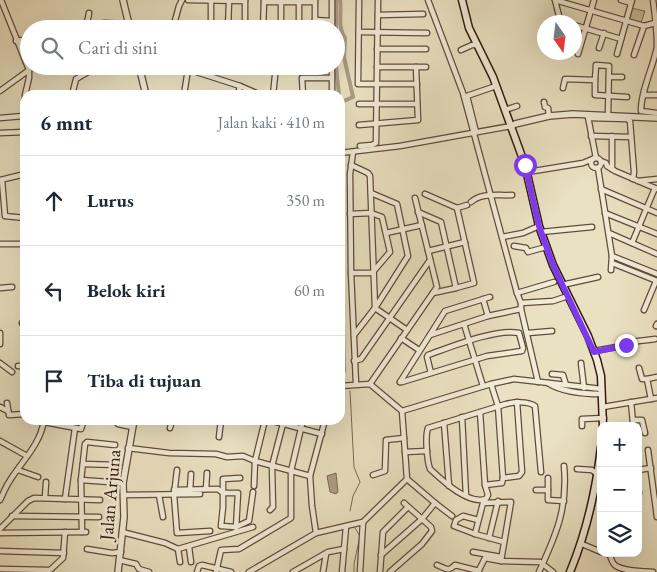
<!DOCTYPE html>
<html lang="id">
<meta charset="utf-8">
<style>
:root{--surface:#fff;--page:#f6f6f7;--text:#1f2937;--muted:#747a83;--line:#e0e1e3}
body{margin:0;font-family:"EB Garamond",serif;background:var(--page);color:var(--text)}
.controls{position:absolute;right:15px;bottom:15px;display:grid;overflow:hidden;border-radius:10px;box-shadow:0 5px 20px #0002}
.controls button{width:45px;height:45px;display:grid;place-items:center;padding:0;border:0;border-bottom:1px solid var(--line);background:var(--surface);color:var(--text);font:25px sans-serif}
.compass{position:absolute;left:537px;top:15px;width:45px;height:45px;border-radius:50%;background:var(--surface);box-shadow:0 5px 20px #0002;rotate:166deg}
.stop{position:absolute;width:15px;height:15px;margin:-11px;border:4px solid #7c3aed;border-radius:50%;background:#fff}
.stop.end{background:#7c3aed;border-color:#fff;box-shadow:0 1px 5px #0008}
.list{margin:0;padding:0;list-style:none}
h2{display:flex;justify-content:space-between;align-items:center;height:65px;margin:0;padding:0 20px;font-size:21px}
h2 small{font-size:16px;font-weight:400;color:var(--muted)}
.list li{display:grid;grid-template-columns:32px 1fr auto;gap:15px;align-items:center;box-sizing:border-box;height:90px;padding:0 20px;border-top:1px solid var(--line)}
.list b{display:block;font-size:19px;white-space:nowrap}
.list em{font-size:16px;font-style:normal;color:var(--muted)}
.icon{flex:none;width:28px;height:28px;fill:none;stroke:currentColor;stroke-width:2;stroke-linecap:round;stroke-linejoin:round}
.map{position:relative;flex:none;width:657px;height:572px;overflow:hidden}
.search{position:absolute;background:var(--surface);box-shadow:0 5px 20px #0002;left:20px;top:20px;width:325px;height:55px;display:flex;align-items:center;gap:12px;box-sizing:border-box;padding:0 18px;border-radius:28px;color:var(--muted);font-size:19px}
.panel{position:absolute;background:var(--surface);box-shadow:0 5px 20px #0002;left:20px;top:90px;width:325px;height:335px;border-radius:15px}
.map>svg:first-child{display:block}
.green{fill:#cbbfa3;stroke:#806c58}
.water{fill:#ad9d85;stroke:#7d6855}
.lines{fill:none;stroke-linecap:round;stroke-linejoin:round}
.stream{stroke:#7d6855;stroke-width:1}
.canal{stroke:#ad9d85;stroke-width:4}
.minor-casing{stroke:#634b3b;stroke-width:7}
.tertiary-casing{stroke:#634b3b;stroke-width:8}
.secondary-casing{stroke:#36190e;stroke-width:9}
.minor{stroke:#f1ecd7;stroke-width:4.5}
.tertiary{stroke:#f1ecd7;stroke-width:5.5}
.secondary{stroke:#f1ecd7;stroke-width:6}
.route{stroke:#7c3aed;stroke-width:6}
.labels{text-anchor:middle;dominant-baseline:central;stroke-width:5;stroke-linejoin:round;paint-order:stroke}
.street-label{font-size:19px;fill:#36190e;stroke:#f1ecd7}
</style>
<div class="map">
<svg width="657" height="572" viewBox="0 0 657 572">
<rect width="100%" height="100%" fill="#eae1c2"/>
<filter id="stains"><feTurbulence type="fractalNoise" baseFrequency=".004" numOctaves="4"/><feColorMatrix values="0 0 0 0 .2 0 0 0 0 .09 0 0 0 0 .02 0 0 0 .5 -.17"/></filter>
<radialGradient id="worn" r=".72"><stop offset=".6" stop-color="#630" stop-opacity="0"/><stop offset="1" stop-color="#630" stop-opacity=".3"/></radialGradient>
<g class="green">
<polygon points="631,8 645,11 641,23 628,19"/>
<polygon points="615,257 657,274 657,281 612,263"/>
</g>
<polygon class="water" points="336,473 338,492 336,494 330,492 327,476"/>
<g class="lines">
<g class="stream">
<polyline points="340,100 348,99"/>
<polyline points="340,146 343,148"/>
<polyline points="343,158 344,174 342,191 344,274 345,372"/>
<polyline points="350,391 354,467 360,482 353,496 350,511"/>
<polyline points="354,572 354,564 360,536 355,528"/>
</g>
<g class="canal">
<polyline points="336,0 336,29"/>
<polyline points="336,66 339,95"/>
<path d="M340 100 344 101 353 97 344 57 345 38C337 27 342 12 340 0"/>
</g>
<defs>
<g id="minor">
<polyline points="1,0 29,70 29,78 25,95"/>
<polyline points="188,0 245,1"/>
<polyline points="359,0 358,84 417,84"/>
<polyline points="428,0 463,93 517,293 521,303 521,309 538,382"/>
<polyline points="555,0 644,26 655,23"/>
<polyline points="555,0 560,20 566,22"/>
<polyline points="621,0 631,3"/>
<path d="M653 0C655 15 657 33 657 47 653 68 641 90 641 111L657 113"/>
<polyline points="264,2 315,2"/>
<polyline points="299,2 299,29"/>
<polyline points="378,15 423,14"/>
<polyline points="315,20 332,21"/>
<polyline points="211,22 211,1"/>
<polyline points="104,23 129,24"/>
<polyline points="574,25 621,39"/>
<polyline points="173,28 179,6 182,0"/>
<polyline points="86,29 89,13"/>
<polyline points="228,29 229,1"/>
<polyline points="245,29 245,0"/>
<polyline points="263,29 264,1"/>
<polyline points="281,29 281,2"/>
<polyline points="315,29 315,0"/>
<polyline points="332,29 332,0"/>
<polyline points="359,32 427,33"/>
<polyline points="16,41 29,39"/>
<polyline points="599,48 604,33"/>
<polyline points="377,49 426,49"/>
<polyline points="461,50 472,45 477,45"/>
<polyline points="578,54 594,0"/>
<polyline points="617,54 632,0"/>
<polyline points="634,55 644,26"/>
<polyline points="178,66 240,86 261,95"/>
<polyline points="377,67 426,67"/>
<polyline points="609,77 622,77"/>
<polyline points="595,80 595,95 627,97"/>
<polyline points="563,88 565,79 595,80 596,65 609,66 608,116"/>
<polyline points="0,91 29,70"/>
<polyline points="72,95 76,79 88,72 91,66"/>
<polyline points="184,95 188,69"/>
<polyline points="238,95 240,86"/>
<polyline points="273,95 276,66"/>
<polyline points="303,95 302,78 332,78"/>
<polyline points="332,95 332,66"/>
<polyline points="644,95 657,95"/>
<polyline points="25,97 23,116 25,142"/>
<polyline points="544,102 545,107 548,108 549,116"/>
<polyline points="359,104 417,104"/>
<polyline points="505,110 517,106"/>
<polyline points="588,117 596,158"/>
<polyline points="0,118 23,116"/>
<polyline points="589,118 627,119 630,121 634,172 633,179"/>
<polyline points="359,125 418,120 416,67"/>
<polyline points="476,132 467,96 496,86"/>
<polyline points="0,133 24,132"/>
<polyline points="591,136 631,137"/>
<polyline points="360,146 372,145 376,143 378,0"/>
<polyline points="353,152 350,174 351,273 356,384"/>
<polyline points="340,153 400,146 511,126"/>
<circle cx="596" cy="163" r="5"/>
<polyline points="601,161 606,163 607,166 615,171 657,189"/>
<polyline points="351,165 368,173 370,176 375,308 407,330"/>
<polyline points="527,168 529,170 534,171 583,163 595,158"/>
<polyline points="598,168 612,256 611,270"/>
<polyline points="612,169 612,136"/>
<polyline points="0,180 25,174"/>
<polyline points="2,180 5,216 25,218"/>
<polyline points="638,181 657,179"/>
<polyline points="601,189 657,213"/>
<polyline points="425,194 457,208 467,205"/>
<path d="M471 202C482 192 498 196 512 195"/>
<polyline points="418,212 441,222 456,288 433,293"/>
<polyline points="605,213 657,234"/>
<polyline points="350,214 371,213 382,217 390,252 372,273 351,273"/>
<polyline points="541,232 592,227"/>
<polyline points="386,233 422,225"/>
<polyline points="609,233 657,254"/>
<polyline points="502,237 523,233 539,226"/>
<polyline points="632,243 655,188"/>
<polyline points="0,244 25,244"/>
<polyline points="514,246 526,248 528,252 546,247"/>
<polyline points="428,251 465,242"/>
<polyline points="612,256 657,274"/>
<polyline points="612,263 657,281"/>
<polyline points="562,285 598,277"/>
<polyline points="0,288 12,287"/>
<polyline points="456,288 474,283 457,208"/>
<polyline points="517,293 554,282"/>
<polyline points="483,299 488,316"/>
<polyline points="521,303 553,301 568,296"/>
<polyline points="644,310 656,281"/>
<polyline points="22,323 25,323"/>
<polyline points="464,324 483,386"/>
<polyline points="656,326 657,324"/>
<polyline points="0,333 0,344"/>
<polyline points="528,333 552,331"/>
<polyline points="354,335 375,308 408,256 397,204 371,193"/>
<polyline points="430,335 488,316 521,309"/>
<polyline points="401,338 419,350"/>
<path d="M594 351 622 346 623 343 626 345H628L627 343C638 340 644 341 655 339"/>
<polyline points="354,361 361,359 430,260"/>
<polyline points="0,363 12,372"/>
<polyline points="581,363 584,388"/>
<polyline points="18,366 25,366"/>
<polyline points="639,368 642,379 647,379"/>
<polyline points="552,374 563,375 566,385"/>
<path d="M400 382H402L487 356 522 351 523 348 519 333C497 328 451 347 428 355L427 357 431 373"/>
<polyline points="400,382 445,311 490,297"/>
<path d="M548 383C562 392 586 394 602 394"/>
<polyline points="370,384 437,287 415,198"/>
<polyline points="491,384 498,406 503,478"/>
<polyline points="651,399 647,379 657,377"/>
<polyline points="631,402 633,423 631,426"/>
<polyline points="7,403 9,415 25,414"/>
<polyline points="0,407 8,411"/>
<polyline points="603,407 657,398"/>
<polyline points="402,411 491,384 514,379 602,389"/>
<path d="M480 412 485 485 488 495 486 499C468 505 443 481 430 469 427 461 425 436 428 428L506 404C514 402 528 401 535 406L541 472"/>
<polyline points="462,417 466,496"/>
<polyline points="117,420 117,423 118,424 132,427"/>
<polyline points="269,420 322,434"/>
<polyline points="325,420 310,476 312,506 316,533 363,522 407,479 402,411 370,384 340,386"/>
<polyline points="633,420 642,420 645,433"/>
<polyline points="44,422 81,429 84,420"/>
<polyline points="444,423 449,486"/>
<polyline points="582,426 582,419 604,418"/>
<polyline points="170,428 172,420"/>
<polyline points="219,437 221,420"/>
<polyline points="0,441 27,456"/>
<polyline points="128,448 169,453 216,454 227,457 243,456 255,461 310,476"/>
<polyline points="648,450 657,517"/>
<polyline points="405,452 427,451"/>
<polyline points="83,464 118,465"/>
<polyline points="577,469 592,470 597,474"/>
<polyline points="18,470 38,477"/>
<polyline points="177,470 174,495 177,533 210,531"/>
<polyline points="638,470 651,468"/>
<polyline points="373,475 385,471 386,440 404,438"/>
<polyline points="240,478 223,479 223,507 221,526 236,527 249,521 253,492"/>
<polyline points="503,478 519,476 522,472 517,402"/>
<polyline points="548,478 548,500 564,501"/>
<polyline points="407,479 435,503 452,516"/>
<polyline points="81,480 123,483"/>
<polyline points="485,485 502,483 503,478"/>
<polyline points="254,486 255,461 265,420"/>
<polyline points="638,486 639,493"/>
<polyline points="206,489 207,473"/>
<polyline points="174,490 218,489 223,493 238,493 236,528"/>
<polyline points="190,490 191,474"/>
<polyline points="536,490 548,490"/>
<polyline points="124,495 200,494"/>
<polyline points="159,495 163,517"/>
<polyline points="45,498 46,482"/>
<polyline points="65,499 75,428"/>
<path d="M0 500C3 494 5 488 9 482 21 462 41 444 44 420"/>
<polyline points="270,510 273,507 272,466 284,420"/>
<polyline points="12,516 99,517"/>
<polyline points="478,520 463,516 456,520 454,526 475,534 504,542"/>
<polyline points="0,529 28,501 34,498 100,500"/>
<polyline points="82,532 81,480 85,444 87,442 115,445"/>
<polyline points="122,532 165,543 178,549 253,527"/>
<polyline points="0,533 86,532"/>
<polyline points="475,534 483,503 511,502 501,561"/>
<polyline points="489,538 498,501"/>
<polyline points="582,544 601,552"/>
<polyline points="189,547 191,562"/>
<polyline points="87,549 112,553 121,552"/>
<polyline points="178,549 180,562"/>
<polyline points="0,551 64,553"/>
<polyline points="473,552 501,557"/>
<path d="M605 553 610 555C611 559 613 564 616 566 626 572 642 571 653 572"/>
<polyline points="381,555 422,519 435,503"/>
<polyline points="119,560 136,564 139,569 149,572"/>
<path d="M437 565C447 569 448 572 455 565L479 571"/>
<polyline points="0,569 49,570"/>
<polyline points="48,572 63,558 65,532"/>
<polyline points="197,572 199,566 202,565 231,572"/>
<polyline points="216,572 221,550 239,549 291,518 291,471 303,420"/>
<polyline points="249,572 316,533"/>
<polyline points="293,572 328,552 344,549"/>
<polyline points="323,572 326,554"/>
<polyline points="342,572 346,527"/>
<polyline points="360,572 363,522"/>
<polyline points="380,572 383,532 408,507"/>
<polyline points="390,572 422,544 432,531 431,527 404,503"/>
<polyline points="478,572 485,558 501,561 540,562 553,572"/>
<path d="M539 572C556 535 568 508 564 466"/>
</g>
<g id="tertiary">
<polyline points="123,0 130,29"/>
<polyline points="139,66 146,95"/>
<polyline points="511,128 512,126 515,124 549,116 573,114 657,118"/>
<polyline points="118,572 124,517 123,483 134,420"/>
</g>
<g id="secondary">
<polyline points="462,0 469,28 493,77 525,165 539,226 553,265 588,336 597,360 601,376 603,426"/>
<path d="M570 572C587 531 596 490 601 447"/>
</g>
</defs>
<use href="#minor" class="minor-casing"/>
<use href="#tertiary" class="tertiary-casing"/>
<use href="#secondary" class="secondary-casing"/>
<use href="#minor" class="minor"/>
<use href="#tertiary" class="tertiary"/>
<use href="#secondary" class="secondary"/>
</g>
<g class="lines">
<polyline class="route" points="525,165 539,226 553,265 594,352 622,346 623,343 626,345"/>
</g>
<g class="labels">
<g class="street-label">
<text transform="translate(110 495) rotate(-85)">Jalan Arjuna</text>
</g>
</g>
<rect width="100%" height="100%" filter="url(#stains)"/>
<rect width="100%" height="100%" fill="url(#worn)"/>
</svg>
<div class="controls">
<button>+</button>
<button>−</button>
<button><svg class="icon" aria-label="layers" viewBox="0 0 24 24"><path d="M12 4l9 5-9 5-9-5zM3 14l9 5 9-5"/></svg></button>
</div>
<svg class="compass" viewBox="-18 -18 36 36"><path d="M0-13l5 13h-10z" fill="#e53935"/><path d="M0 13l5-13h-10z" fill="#747a83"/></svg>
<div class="stop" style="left:525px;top:165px"></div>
<div class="stop end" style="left:626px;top:345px"></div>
<div class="search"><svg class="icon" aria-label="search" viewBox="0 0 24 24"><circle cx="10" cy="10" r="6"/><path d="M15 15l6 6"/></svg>Cari di sini</div>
<section class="panel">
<h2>6 mnt<small>Jalan kaki · 410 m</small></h2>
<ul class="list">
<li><svg class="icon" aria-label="ahead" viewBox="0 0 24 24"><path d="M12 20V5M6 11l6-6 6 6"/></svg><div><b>Lurus</b></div><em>350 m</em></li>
<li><svg class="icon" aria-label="left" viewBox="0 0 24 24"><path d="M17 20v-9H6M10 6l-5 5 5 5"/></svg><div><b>Belok kiri</b></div><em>60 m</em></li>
<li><svg class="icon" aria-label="arrive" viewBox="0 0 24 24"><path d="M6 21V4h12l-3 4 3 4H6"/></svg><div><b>Tiba di tujuan</b></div></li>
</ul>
</section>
</div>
